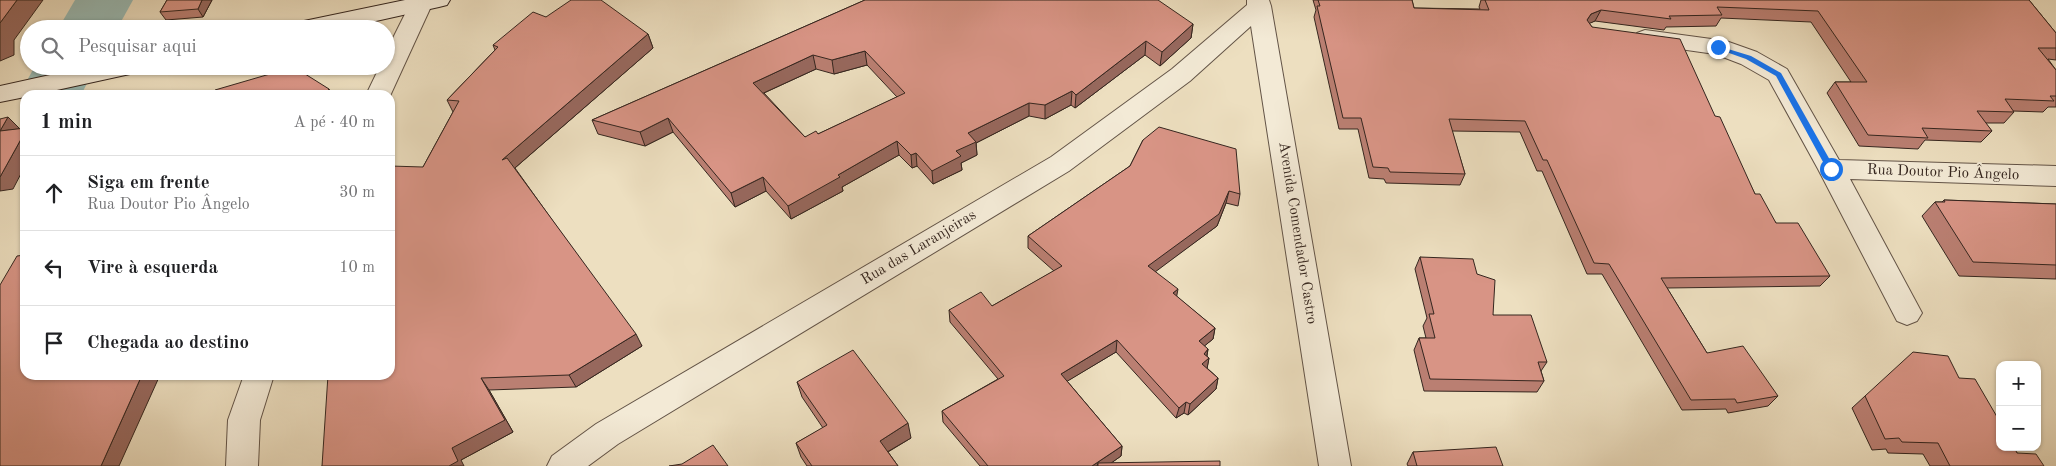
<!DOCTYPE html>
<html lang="pt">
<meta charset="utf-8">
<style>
:root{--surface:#fff;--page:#f2f2f2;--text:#202124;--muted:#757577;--line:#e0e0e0}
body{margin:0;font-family:"Old Standard TT",serif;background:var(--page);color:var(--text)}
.controls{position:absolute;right:15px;bottom:15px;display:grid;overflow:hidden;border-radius:10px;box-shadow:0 1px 4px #0004}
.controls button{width:45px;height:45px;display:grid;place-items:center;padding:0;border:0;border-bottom:1px solid var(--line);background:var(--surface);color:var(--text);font:25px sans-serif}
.stop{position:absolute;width:15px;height:15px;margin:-11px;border:4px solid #1a73e8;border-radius:50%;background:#fff}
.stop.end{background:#1a73e8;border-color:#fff;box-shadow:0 1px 5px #0008}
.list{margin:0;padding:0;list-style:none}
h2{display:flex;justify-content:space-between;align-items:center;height:65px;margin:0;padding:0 20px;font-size:21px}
h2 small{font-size:16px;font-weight:400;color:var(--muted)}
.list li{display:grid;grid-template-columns:32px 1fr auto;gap:15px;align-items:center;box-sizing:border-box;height:75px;padding:0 20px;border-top:1px solid var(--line)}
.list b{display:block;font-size:19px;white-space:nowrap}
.list p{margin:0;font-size:16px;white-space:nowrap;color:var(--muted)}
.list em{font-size:16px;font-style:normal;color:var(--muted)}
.icon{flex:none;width:28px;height:28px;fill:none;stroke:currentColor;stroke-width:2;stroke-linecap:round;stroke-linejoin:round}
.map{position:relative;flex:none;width:2056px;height:466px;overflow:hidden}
.search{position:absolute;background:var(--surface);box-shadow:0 1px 4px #0004;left:20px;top:20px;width:375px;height:55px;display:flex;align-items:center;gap:12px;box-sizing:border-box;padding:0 18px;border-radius:28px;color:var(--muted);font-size:19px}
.panel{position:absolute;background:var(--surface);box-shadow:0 1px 4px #0004;left:20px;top:90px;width:375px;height:290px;border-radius:15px}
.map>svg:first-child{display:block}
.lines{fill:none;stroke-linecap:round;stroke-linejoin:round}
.river{fill:#9abcb6;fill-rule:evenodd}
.street-casing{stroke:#635447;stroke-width:2}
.secondary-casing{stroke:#35261f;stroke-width:2}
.street{fill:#f3ead6;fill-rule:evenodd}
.secondary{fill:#f3ead6;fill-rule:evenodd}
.wall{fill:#ba7f72;stroke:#35261f;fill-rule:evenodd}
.shaded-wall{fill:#97685d;stroke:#35261f}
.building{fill:#d89485;stroke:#35261f;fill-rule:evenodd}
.route{fill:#1a73e8}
.labels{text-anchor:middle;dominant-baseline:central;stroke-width:4;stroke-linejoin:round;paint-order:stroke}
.street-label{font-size:15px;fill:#35261f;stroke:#f3ead6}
</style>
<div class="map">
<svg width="2056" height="466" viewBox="0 0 2056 466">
<rect width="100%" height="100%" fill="#eddfc0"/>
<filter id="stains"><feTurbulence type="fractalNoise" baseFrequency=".004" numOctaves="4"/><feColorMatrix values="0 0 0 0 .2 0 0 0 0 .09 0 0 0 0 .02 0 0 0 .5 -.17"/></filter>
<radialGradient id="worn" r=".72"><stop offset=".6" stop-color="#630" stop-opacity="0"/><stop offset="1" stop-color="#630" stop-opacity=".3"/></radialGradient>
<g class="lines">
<g class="river">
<polygon points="75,0 133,0 117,29 58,29"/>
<polygon points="35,66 96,66 81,95 25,95 25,106 19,95"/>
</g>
<defs>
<g id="street">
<polygon points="412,0 434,0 390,96 366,95 380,66 386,66 386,52"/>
<polygon points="1247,0 1269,0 1271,6 1351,466 1319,466 1251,26 1190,81 1069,171 618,444 588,466 547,466 552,456 596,424 1051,157 1172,69 1247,5"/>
<polygon points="1645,30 1726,41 1757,52 1787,69 1839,160 2056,166 2056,186 1850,179 1922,313 1917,321 1907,325 1897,321 1818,169 1769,80 1741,64 1715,54 1637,43 1633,38 1637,33"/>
<polygon points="244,375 274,375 260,420 258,466 226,466 228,420"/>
</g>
<g id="secondary">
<polygon points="405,0 450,0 447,5 439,7 340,29 293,29 296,24 304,21"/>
<polygon points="91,66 142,66 139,72 130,74 34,95 25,95 25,97 0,102 0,86"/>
</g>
</defs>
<use href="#street" class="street-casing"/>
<use href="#secondary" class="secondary-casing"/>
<use href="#street" class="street"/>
<use href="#secondary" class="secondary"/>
</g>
<g class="wall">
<polygon points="167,0 212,0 203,17 166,20 160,12"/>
<path d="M865 0 1193 24 1191 38 1160 66 1145 55 1075 108 1071 105 1045 119 1029 116 976 143 977 155 961 163 962 170 933 184 917 166 912 168 899 155 842 187 843 191 791 219 766 191 735 207 673 132 645 146 598 134 592 120ZM867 65 897 97 818 134 805 137 764 93 816 69 834 74Z"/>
<polygon points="1313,0 1412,0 1414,8 1480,9 1479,7 1481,0 2029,0 2056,33 2056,60 2048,59 2056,70 2056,107 2048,107 2043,112 2013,111 2014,112 2004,123 1985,123 1992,131 1981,142 1925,140 1918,149 1859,146 1827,93 1835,82 1851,82 1811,22 1721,18 1716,26 1666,27 1664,30 1595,21 1589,23 1592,27 1715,116 1755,194 1776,223 1830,276 1820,286 1667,288 1707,353 1778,396 1768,406 1728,413 1726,409 1682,410 1602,274 1587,274 1542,171 1537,171 1520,132 1452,131 1465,174 1460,185 1386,183 1384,179 1369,178 1358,129 1339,129 1314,17 1316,10"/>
<polygon points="546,17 648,34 653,48 515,168 642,346 576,387 489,390 513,432 461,460 322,466 423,167 453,112 447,100 495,50 493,45"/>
<polygon points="1143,140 1240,194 1238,206 1226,203 1217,226 1155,271 1176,296 1215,328 1213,339 1204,346 1208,349 1207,356 1209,358 1207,368 1218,378 1216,389 1188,415 1184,413 1176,418 1116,352 1067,381 1122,446 1121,456 1111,463 1220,466 980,466 943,422 942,411 998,379 950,322 949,310 992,306 1054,271 1028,248 1028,236 1130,166"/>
<polygon points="1944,200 2056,204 2056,279 1959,276 1922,216 1935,202 1942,202"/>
<polygon points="1420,257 1477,274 1493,315 1547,362 1541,371 1544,381 1537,392 1424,391 1414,350 1419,338 1426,338 1423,326 1427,318 1415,269"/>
<polygon points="1959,378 2017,453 2044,466 1930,466 1923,454 1888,453 1886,449 1872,450 1852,408 1865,396"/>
<polygon points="797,382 911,438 888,452 898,466 807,466 801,457 796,443 823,428 802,397"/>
<polygon points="1413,452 1503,466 1408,466 1407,464"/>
</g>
<g class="shaded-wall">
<polygon points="17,0 43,0 14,40 14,55 0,61 0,23"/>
<polygon points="202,0 212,0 203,17 198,9"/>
<polygon points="1601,10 1595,21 1586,25 1587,20 1591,14"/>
<polygon points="1193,24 1191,38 1160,66 1162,52"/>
<polygon points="648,34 653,48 509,173 502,160"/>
<polygon points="1146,41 1145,55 1075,108 1076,95"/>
<polygon points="865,51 867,65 834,74 832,60"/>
<polygon points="813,55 816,69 757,96 753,83"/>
<polygon points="329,89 333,95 324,95"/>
<polygon points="1072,91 1071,105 1045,119 1045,105"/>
<polygon points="1029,103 1029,116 976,143 977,155 961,163 962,170 933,184 932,171 956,151 968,133"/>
<polygon points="8,117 20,129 0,131"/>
<polygon points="668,118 673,132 645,146 640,132"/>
<polygon points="25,132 25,166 13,189 0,191 0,177"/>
<polygon points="897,141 899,155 842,187 843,191 791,219 788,206 838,175"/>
<polygon points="916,153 917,166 912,168 911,155"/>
<polygon points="763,177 766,191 735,207 731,193"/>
<polygon points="1229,191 1226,203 1217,226 1147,278 1148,266"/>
<polygon points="1178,289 1176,300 1173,293"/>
<polygon points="1215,328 1213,339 1197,352 1199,341"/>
<polygon points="636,334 642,346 576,387 569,375"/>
<polygon points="1117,340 1116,352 1061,385 1061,374"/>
<polygon points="1208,349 1206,360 1209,358 1207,369 1199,375 1204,354"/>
<polygon points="142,375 160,375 119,466 101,466"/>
<polygon points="481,378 489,390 513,432 461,460 464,466 449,466 452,448"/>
<polygon points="1218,378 1216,389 1188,415 1190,404"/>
<polygon points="1186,402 1184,413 1176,418 1179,408"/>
<polygon points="908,423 911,438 882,455 880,441"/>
<polygon points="1122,446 1121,456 1107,466 1098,463 1097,466 1092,466"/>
</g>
<g class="building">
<polygon points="0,0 17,0 0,23"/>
<polygon points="167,0 202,0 198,9 160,12"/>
<polygon points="571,0 601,0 648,34 502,160 507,158 636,334 569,375 481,378 505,420 452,448 458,461 449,466 322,466 328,375 390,375 390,166 423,167 459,101 447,100 498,47 493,45 533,12 546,17"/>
<path d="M865 0H1158L1193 24 1162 52 1146 41 1076 95 1072 91 1045 105 1029 103 968 133 976 142 956 151 961 156 932 171 916 153 911 155 897 141 838 175 840 177 788 206 763 177 731 193 668 118 640 132 592 120ZM865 51 905 93 818 134 816 131 805 137 753 83 813 55 832 60Z"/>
<polygon points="1318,0 1412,0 1414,8 1489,10 1485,0 2029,0 2056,33 2056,48 2038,48 2056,70 2056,96 2050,96 2054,101 2005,99 2014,112 1977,111 1992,131 1922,128 1928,138 1868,135 1835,82 1867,82 1818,11 1717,7 1722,15 1669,16 1671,19 1601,10 1591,14 1587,20 1592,27 1680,39 1715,116 1720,117 1755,194 1760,194 1776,223 1798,223 1830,276 1661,278 1707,353 1743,346 1778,396 1737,403 1735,399 1691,400 1609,264 1594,263 1547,160 1543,160 1525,121 1449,119 1465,174 1390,172 1388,168 1373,167 1361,118 1343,118 1317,6 1320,6"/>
<polygon points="294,67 329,89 324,95 215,95 215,90"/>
<polygon points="8,117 0,131 0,119"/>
<polygon points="1159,127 1236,149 1240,194 1229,191 1219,214 1148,266 1178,289 1173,293 1215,328 1199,341 1208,349 1204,354 1209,358 1202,364 1218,378 1190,404 1186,402 1179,408 1117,340 1061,374 1122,446 1092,466 988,466 942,411 1004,376 949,310 981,292 992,306 1062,266 1028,236 1130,166 1143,140"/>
<polygon points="25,128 25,132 0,177 0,131"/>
<polygon points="1944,200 2056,204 2056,265 1973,262 1935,202 1945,202"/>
<polygon points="25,255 25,375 142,375 101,466 0,466 0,285 17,256"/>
<polygon points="1420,257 1473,259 1477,274 1495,280 1493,315 1531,315 1547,362 1538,362 1544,381 1430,379 1419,338 1435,338 1429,314 1434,314"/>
<polygon points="853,350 908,423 880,441 898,466 812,466 796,443 827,425 797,382"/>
<polygon points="1913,352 1948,356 1959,378 1975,379 2000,422 2000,447 2014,447 2017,453 2036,454 2044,466 1950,466 1938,443 1902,442 1899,438 1885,439 1865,396"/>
<polygon points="713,445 728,466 669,466 682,464"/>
<polygon points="1496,447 1503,466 1417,466 1413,452"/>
<polygon points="1220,461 1220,466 1098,466 1098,463"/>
</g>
<polygon class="route" points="1715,45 1751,56 1781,73 1835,169 1833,171 1828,171 1776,76 1746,59 1715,48"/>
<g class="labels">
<g class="street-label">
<text transform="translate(1943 173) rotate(2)">Rua Doutor Pio Ângelo</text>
<text transform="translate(1297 233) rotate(81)">Avenida Comendador Castro</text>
<text transform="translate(919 248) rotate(-31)">Rua das Laranjeiras</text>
</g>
</g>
<rect width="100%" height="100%" filter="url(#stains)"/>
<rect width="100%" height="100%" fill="url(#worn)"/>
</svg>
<div class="controls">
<button>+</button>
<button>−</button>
</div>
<div class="stop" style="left:1831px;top:169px"></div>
<div class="stop end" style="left:1718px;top:47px"></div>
<div class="search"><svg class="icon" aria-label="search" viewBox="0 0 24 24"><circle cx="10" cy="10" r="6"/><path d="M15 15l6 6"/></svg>Pesquisar aqui</div>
<section class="panel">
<h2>1 min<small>A pé · 40 m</small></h2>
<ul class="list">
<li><svg class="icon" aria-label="ahead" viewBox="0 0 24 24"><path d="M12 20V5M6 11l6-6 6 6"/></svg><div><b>Siga em frente</b><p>Rua Doutor Pio Ângelo</p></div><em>30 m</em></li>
<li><svg class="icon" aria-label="left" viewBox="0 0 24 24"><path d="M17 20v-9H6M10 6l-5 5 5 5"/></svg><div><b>Vire à esquerda</b></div><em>10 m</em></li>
<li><svg class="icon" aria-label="arrive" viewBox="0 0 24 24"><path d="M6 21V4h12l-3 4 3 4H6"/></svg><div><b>Chegada ao destino</b></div></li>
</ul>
</section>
</div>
